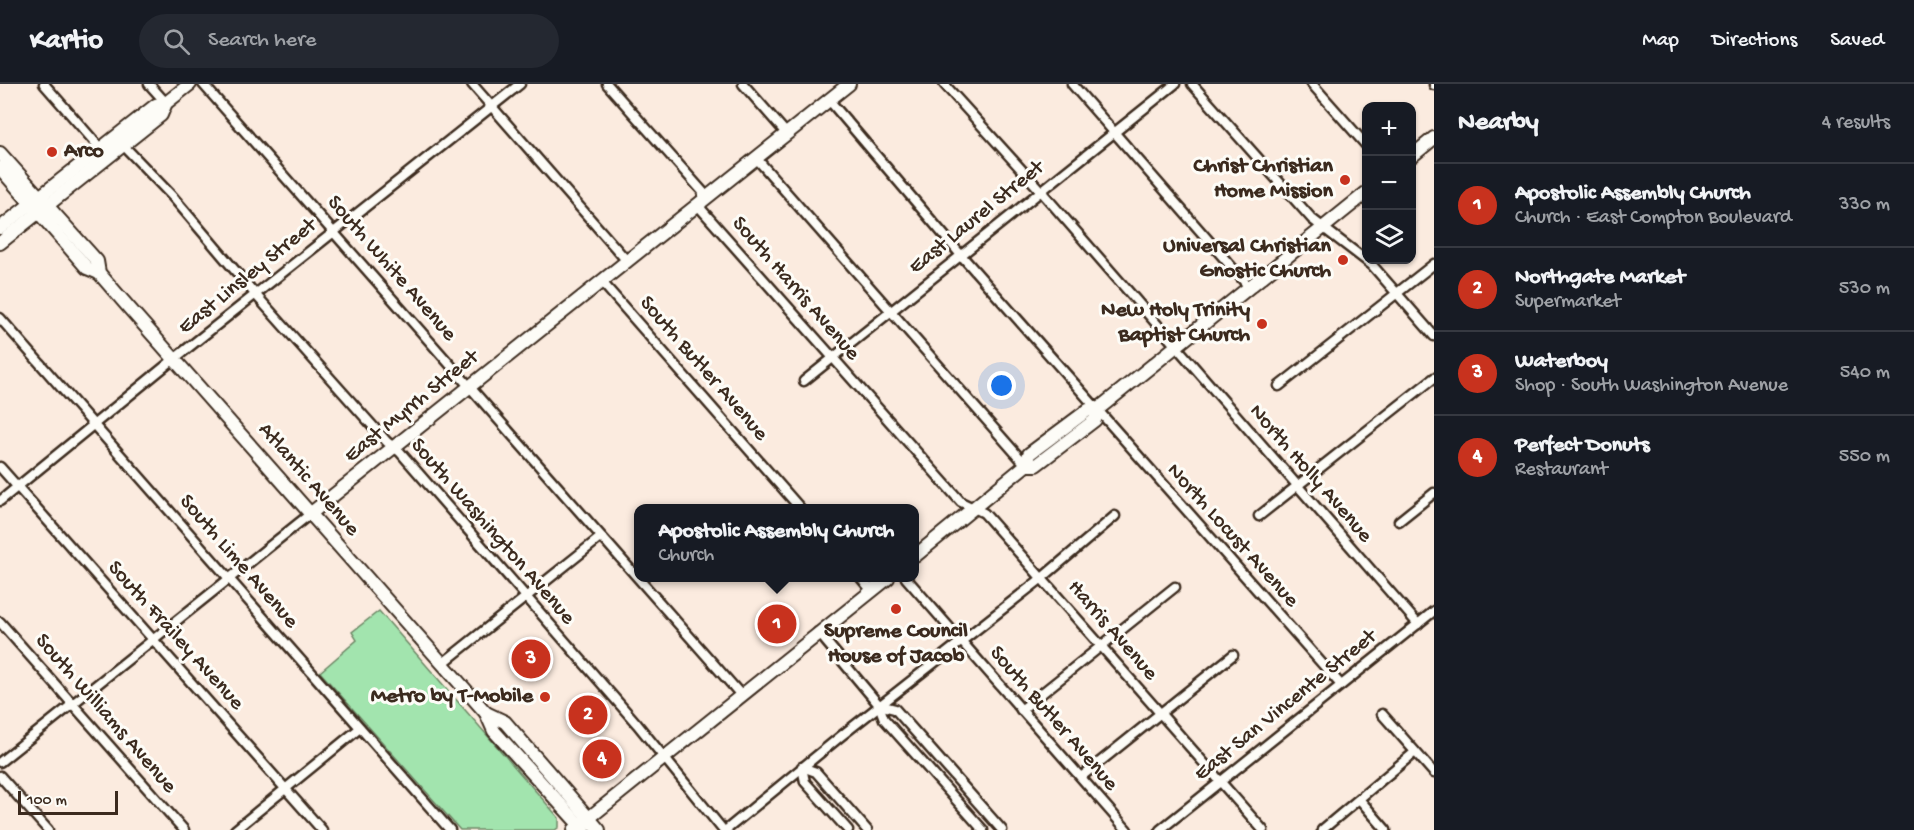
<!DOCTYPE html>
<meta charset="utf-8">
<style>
:root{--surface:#171b24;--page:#242831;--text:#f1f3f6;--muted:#9ea1a6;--line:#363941;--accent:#c8321e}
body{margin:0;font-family:"Gochi Hand",sans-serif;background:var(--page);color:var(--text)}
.controls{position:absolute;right:18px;top:18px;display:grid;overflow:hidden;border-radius:12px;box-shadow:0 2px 4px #0004}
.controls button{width:54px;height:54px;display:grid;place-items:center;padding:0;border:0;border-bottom:2px solid var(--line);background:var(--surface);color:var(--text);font:30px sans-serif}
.scale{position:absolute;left:18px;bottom:15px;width:100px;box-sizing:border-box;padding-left:6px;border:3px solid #3b2a1e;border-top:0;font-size:16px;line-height:21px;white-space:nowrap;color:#3b2a1e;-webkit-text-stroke:4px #fdfcf7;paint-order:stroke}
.you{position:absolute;left:1002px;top:302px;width:21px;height:21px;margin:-15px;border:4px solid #fff;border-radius:50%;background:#1a73e8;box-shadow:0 0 0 9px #1a73e833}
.badge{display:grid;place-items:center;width:39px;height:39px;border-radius:50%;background:var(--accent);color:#fff;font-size:20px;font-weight:700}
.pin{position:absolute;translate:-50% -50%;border:3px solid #fff;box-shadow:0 2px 6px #0006}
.popup{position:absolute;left:634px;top:420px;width:285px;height:78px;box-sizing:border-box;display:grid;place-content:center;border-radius:12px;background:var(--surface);filter:drop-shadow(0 2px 4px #0005);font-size:20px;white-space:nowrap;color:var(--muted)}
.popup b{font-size:22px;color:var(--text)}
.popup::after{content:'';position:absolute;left:50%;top:100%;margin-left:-12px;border:12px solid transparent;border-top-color:var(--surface)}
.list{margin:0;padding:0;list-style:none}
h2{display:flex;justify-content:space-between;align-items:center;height:78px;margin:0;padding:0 24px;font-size:26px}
h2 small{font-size:20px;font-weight:400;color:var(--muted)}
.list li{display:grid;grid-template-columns:39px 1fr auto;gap:18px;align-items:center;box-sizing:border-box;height:84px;padding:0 24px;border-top:2px solid var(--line)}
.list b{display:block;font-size:22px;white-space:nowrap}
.list p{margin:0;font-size:20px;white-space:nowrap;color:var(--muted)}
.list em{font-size:20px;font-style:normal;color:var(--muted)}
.icon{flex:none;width:33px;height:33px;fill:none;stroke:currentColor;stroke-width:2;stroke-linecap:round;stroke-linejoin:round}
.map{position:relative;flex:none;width:1434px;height:746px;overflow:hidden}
header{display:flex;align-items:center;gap:36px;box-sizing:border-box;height:84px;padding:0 30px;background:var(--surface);border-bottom:2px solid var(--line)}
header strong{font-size:28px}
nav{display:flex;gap:33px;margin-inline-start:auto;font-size:21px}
.search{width:420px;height:54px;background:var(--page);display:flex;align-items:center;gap:15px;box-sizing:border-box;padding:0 21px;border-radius:33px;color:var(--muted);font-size:22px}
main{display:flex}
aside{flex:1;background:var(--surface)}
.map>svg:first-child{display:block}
.green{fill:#a2e4ae;stroke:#6e8766;stroke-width:1.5}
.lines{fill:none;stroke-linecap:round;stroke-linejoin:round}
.street-casing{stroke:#3b2a1e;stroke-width:13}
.secondary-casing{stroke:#3b2a1e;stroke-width:16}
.primary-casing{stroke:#3b2a1e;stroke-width:16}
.street{stroke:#fdfcf7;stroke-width:8}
.secondary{stroke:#fdfcf7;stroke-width:12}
.primary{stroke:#fdfcf7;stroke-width:12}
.poi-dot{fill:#c8321e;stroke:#fdfcf7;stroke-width:2}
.labels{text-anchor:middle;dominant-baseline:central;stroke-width:6;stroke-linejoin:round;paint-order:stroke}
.poi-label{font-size:22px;font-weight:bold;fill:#3b2a1e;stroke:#fdfcf7;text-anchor:end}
.street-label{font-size:22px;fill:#3b2a1e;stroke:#fdfcf7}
</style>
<header>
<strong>Kartio</strong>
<div class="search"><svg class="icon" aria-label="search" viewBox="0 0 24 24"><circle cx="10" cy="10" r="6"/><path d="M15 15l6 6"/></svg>Search here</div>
<nav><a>Map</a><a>Directions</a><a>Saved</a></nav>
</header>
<main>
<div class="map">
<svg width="1434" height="746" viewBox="0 0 1434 746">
<rect width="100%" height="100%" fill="#fbebdf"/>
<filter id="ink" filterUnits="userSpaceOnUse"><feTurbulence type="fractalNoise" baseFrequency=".0167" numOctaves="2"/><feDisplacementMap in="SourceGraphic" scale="12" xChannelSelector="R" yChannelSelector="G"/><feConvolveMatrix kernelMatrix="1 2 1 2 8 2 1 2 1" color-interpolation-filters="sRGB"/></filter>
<g filter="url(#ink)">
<polygon class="green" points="379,527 559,734 559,743 555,746 460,746 320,588 357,556 352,548"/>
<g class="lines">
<defs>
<g id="street">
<polyline points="44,0 100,64"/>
<polyline points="149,0 166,19"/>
<polyline points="203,0 741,611"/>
<polyline points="472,0 627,177"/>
<polyline points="607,0 703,108 701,125 961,418 984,429 1263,746"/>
<polyline points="743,0 786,49"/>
<polyline points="944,0 1040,106 1418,540"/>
<polyline points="1072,0 1250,204"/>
<polyline points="1192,0 1312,135 1372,181 1434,252"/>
<polyline points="1312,0 1366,61"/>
<polyline points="1434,0 1434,1"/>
<polyline points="829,16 960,170 1341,601"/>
<polyline points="123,61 172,112 255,210 387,358 400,368 637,640 723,746"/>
<polyline points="757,75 1026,381"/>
<polyline points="601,197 800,424"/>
<polyline points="0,234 450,746"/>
<polyline points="804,297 1175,0"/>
<polyline points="1279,302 1434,180"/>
<polyline points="0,383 322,746"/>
<polyline points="0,417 174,275 520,0"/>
<polyline points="1259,432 1434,294"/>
<polyline points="1399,437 1434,409"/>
<polyline points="861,494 871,506"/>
<polyline points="906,494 1127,746"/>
<polyline points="0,538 184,746"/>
<polyline points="818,548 879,621 884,635 983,746"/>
<polyline points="442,580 601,453"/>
<polyline points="879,621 895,625 1002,746"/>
<polyline points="1021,626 1175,503"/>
<polyline points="1382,630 1434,689"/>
<polyline points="0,678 310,430"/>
<polyline points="802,683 816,688 867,746"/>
<polyline points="802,683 805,698 848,746"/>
<polyline points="0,692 48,746"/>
<polyline points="1081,693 1233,571"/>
<polyline points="1360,716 1386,746"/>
<polyline points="235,746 360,644"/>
<polyline points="726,746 841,652 1042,494 1115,432"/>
<polyline points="1160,746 1434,527"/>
<polyline points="1322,746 1415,668"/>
</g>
<g id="secondary">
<polyline points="1412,72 1434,54"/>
<polyline points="0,144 156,21 166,19"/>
<polyline points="0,159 161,31 166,19 190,0"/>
<polyline points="1026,381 1036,381 1095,336 1097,326"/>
<polyline points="310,430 849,0"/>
<polyline points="915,472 1026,381 1029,370 1088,326 1097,326 1366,109"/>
<polyline points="574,746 888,494"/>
</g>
<g id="primary">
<polyline points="0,69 97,177 99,189 130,225 486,629 494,647 584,746"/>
<polyline points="0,84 87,184 99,189"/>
<polyline points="486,629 505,638 599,746"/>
</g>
</defs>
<use href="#street" class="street-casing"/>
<use href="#secondary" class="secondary-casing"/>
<use href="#primary" class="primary-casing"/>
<use href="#street" class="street"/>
<use href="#secondary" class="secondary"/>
<use href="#primary" class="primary"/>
</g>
</g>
<g class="poi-dot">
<circle cx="52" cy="68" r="6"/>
<circle cx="1345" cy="96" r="6"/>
<circle cx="1343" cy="176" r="6"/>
<circle cx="1262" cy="240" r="6"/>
<circle cx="896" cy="525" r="6"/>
<circle cx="545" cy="613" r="6"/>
</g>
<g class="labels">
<g class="poi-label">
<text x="64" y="68" text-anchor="start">Arco</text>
<text x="1333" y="83">Christ Christian<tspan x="1333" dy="25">Home Mission</tspan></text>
<text x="1331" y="163">Universal Christian<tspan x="1331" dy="25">Gnostic Church</tspan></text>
<text x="1250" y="227">New Holy Trinity<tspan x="1250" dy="25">Baptist Church</tspan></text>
<text x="896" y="548" text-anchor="middle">Supreme Council<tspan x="896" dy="25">House of Jacob</tspan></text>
<text x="533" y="613">Metro by T-Mobile</text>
</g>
<g class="street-label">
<text transform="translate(977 134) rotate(-39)">East Laurel Street</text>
<text transform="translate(391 185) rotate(49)">South White Avenue</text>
<text transform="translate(248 193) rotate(-39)">East Linsley Street</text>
<text transform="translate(795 205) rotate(49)">South Harris Avenue</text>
<text transform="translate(703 285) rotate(49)">South Butler Avenue</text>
<text transform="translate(412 323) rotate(-39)">East Myrrh Street</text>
<text transform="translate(1310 390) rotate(49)">North Holly Avenue</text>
<text transform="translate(308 396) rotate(49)">Atlantic Avenue</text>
<text transform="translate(492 448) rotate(49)">South Washington Avenue</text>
<text transform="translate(1232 452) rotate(48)">North Locust Avenue</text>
<text transform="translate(238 478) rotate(49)">South Lime Avenue</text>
<text transform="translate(1112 547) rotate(49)">Harris Avenue</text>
<text transform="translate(175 552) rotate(48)">South Frailey Avenue</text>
<text transform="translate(1286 622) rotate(-39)">East San Vincente Street</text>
<text transform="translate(105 630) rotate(49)">South Williams Avenue</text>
<text transform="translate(1053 635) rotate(49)">South Butler Avenue</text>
</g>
</g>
</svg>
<div class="controls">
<button>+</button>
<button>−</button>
<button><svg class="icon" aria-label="layers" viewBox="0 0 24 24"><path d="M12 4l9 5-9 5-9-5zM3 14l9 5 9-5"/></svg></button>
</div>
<div class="scale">100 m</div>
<div class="you"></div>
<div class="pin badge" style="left:777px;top:540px">1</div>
<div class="popup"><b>Apostolic Assembly Church</b>Church</div>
<div class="pin badge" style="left:588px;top:631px">2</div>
<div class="pin badge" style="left:531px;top:575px">3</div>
<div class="pin badge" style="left:602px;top:675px">4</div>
</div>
<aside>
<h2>Nearby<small>4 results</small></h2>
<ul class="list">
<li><span class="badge">1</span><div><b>Apostolic Assembly Church</b><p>Church · East Compton Boulevard</p></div><em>330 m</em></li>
<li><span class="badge">2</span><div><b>Northgate Market</b><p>Supermarket</p></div><em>530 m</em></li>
<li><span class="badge">3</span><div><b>Waterboy</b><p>Shop · South Washington Avenue</p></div><em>540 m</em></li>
<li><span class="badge">4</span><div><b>Perfect Donuts</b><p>Restaurant</p></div><em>550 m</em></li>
</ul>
</aside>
</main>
